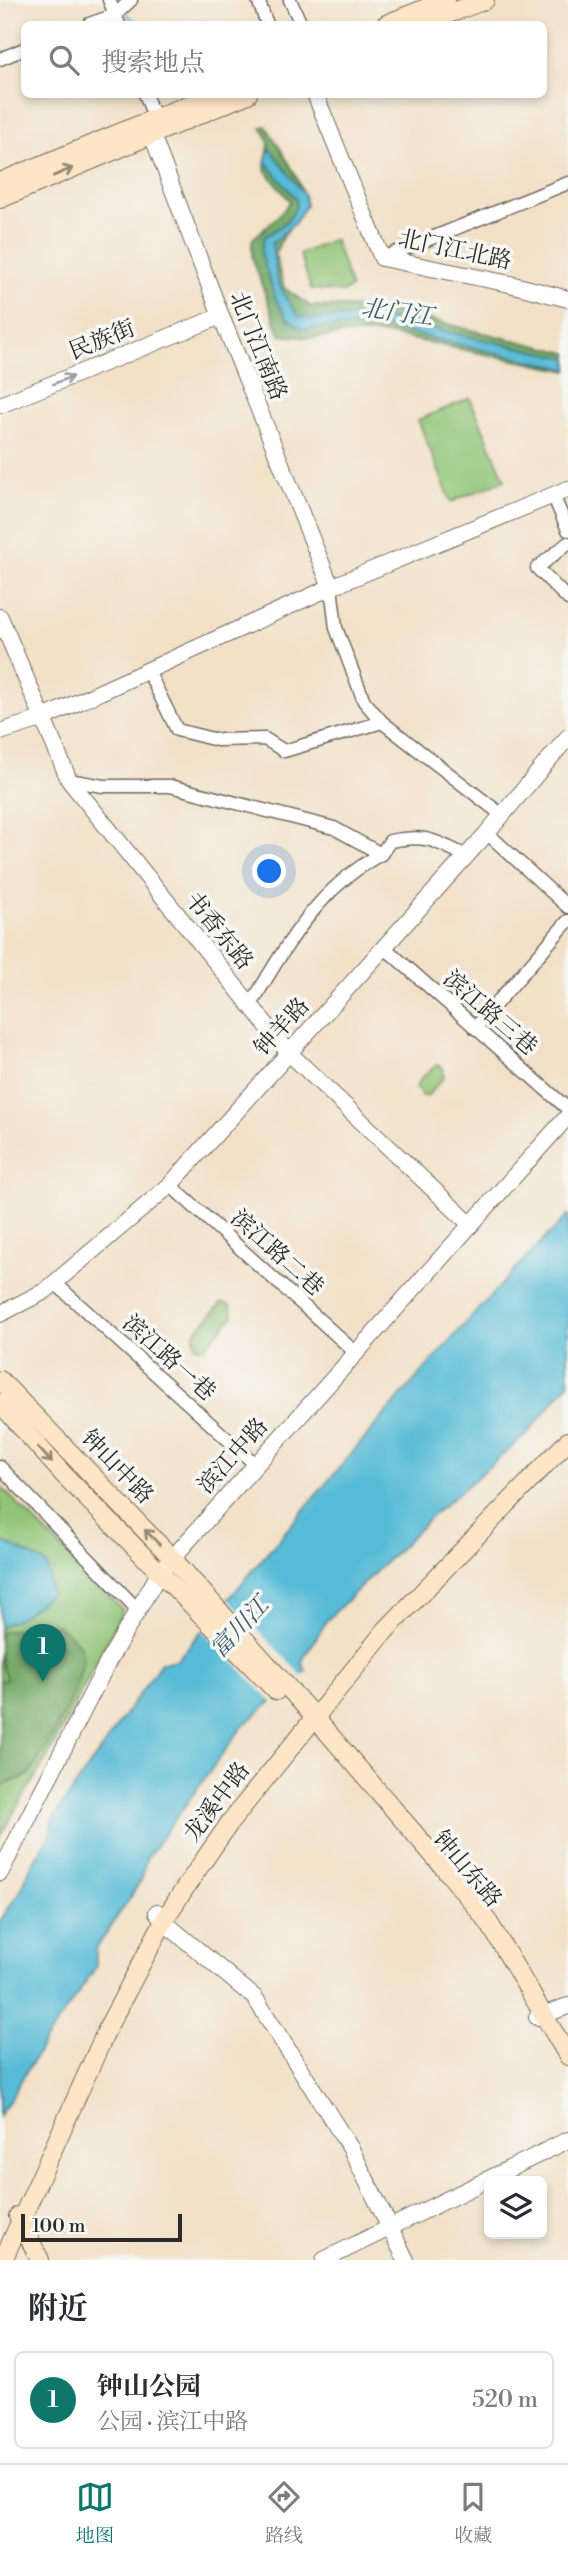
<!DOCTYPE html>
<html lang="zh">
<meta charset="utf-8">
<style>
:root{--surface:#fff;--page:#f7f7f7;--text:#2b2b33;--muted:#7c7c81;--line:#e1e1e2;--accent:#0f766e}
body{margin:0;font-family:"Libre Bodoni","Noto Serif SC",serif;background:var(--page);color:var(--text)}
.controls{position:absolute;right:21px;bottom:21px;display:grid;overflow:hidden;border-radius:10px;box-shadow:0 4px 10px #0003}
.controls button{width:63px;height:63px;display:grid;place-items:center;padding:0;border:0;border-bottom:2px solid var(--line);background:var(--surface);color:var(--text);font:35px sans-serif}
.scale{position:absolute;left:21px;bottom:18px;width:161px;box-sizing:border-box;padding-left:7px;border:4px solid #2b2b2b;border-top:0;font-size:19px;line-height:24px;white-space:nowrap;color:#2b2b2b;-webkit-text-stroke:5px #f6f6f2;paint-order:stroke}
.you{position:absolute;left:270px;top:872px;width:24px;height:24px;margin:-18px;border:5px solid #fff;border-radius:50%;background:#1a73e8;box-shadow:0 0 0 10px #1a73e833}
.badge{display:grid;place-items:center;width:46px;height:46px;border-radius:50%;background:var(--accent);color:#fff;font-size:23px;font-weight:700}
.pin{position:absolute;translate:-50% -58px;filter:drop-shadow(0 2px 4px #0008)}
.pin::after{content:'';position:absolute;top:37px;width:24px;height:21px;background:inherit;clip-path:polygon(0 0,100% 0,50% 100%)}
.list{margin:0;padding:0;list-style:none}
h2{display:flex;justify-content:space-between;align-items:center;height:91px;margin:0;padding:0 28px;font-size:30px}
h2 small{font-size:23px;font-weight:400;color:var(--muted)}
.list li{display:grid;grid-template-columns:46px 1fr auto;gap:21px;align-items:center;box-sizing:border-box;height:98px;margin:0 14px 14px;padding:0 14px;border:2px solid var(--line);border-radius:10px}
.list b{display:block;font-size:26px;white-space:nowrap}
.list p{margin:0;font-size:23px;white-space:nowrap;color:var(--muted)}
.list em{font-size:23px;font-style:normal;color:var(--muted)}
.icon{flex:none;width:38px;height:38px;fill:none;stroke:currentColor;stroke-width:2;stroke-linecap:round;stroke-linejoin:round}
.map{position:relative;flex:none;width:568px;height:2260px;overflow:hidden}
.search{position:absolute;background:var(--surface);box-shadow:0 4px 10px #0003;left:21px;right:21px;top:21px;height:77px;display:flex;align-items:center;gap:18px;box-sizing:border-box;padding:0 24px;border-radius:10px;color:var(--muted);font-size:26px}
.sheet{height:203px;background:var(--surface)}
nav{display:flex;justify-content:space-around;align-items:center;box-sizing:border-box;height:98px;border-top:2px solid var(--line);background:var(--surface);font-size:19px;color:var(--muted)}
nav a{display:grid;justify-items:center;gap:4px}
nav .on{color:var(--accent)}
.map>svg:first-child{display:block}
.green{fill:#90c476;stroke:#5e7850;stroke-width:2}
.forest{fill:#74aa67;stroke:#506a49;stroke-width:2}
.water{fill:#57bbd6;stroke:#417380;stroke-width:2}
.pier{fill:#f2e1c8}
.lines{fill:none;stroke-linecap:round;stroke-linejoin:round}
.stream{stroke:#57bbd6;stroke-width:3.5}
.minor-casing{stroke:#716b62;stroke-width:15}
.tertiary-casing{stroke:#716b62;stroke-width:18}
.secondary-casing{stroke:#716b62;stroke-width:20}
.minor{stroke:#fff;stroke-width:12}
.tertiary{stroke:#fff;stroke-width:16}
.secondary{stroke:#fde5c5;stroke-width:18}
.oneway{stroke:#948878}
.oneway2{stroke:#a0a0a0}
.labels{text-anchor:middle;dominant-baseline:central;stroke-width:7;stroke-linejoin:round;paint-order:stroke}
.street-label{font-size:23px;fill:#2b2b2b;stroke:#f6f6f2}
.water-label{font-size:24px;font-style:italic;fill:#3a5d67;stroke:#f6f6f2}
</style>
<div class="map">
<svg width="568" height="2260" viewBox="0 0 568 2260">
<rect width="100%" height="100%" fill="#f6f6f2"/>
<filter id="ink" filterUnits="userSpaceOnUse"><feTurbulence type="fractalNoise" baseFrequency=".0143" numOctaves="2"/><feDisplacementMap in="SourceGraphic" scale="14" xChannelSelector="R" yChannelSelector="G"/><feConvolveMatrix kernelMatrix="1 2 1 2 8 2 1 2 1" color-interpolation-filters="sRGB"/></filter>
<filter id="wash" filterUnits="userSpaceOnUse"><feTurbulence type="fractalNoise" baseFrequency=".00686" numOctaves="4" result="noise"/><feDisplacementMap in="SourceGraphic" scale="28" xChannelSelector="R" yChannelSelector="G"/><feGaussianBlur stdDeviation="1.57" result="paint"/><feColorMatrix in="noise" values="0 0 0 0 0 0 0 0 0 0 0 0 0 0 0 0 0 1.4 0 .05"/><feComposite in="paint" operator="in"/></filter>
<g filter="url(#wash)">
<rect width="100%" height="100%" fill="#f2e1c8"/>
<g class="green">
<polygon points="334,239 351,288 343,292 311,289 300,254"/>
<polygon points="470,398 505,480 451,502 418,420"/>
<polygon points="437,1065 443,1068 444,1077 428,1095 422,1096 416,1087 422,1077"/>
<polygon points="225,1303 230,1305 233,1316 205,1347 196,1347 194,1333 221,1304"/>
<polygon points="0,1486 123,1610 49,1754 0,1836"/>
</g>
<g class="forest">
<path d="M266 126C281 151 300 176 306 205L281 240 275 254 284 288 310 306 380 308 568 353V371L386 334H352L311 338 280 335 252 257V240C261 231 286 211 290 201L265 170C265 149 276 148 261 128Z"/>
<path d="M58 1625C65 1632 77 1639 81 1648 91 1677 44 1751 28 1776L0 1786V1681L6 1680 0 1654V1634L5 1631Z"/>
</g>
<g class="water">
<path d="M270 149 304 194 306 205 294 224 272 243 277 280 287 300 299 316 314 319 373 316 568 358V369L373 325 303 329 287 318 276 300 261 253 264 237C279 227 297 219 296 199L265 161Z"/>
<path d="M568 1215V1384L527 1434 433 1515 327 1620 302 1661 306 1671 243 1726 146 1859 142 1879 96 1949V1967L44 2042 0 2116V1921L23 1886 30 1868 50 1835 52 1820 161 1663 177 1660C305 1510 429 1355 568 1215Z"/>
<path d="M0 1539C15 1550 32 1553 47 1565L51 1594 21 1617 0 1627Z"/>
</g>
<polygon class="pier" points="226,1597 304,1678 274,1704 200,1627"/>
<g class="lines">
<polyline class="stream" points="128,15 137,24"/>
</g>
</g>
<g filter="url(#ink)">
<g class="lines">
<defs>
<g id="minor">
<polyline points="109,0 119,24"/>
<polyline points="258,0 267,24"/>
<polyline points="290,0 301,24"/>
<polyline points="89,24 115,15 131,0"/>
<polyline points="0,59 24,49"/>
<polyline points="145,94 155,119"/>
<polyline points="382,258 568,183"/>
<polyline points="553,495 568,530"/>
<polyline points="568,543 537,568 568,599"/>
<polyline points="331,587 336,628 364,701 382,722 502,815"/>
<polyline points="148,671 177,730 217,740 265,739 284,751 382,722"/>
<path d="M69 780 103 786H170L334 828 381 854 390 841C426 834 434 840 466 856"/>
<polyline points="487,833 568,907"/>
<polyline points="384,947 568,1109"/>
<path d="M250 1006C286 946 317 889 381 854"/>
<polyline points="475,1028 568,921"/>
<polyline points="170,1185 356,1353"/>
<polyline points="55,1283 256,1465"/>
<polyline points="0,1467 138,1610"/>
</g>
<g id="tertiary">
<polyline points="315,94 382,258 510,284 568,299"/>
<polyline points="154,125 152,135 221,316 331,587"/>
<polyline points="0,405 221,316"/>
<polyline points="0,617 69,780 289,1053 471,1225"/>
<polyline points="0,732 41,719 331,587 568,489"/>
<polyline points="0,1314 45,1291 170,1185 487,833 568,737"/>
<polyline points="0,1873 110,1658 160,1572 568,1116"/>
<polyline points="157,1912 164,1922 255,1998 351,2149 406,2260"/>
<polyline points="537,2017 568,2006"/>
<polyline points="324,2260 568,2140"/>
</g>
<g id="secondary">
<polyline points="386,24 446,0"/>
<polyline points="422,24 485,0"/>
<polyline points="0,182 214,94"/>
<polyline points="0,199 248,94"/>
<polyline points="0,1380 172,1558 310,1712 451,1876 489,1923 568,2056"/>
<polyline points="0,1403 63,1474 276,1691"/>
<polyline points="18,2216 40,2260"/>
<polyline points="3,2260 110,2023 166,1917 191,1879 231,1821 385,1631 568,1441"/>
</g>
</defs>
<use href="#minor" class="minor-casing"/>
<use href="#tertiary" class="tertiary-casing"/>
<use href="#secondary" class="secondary-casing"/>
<use href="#minor" class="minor"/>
<use href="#tertiary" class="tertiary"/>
<use href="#secondary" class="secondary"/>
</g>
<defs><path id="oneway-shaft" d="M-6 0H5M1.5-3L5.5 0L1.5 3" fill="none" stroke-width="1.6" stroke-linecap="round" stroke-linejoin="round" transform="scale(1.75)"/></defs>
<g class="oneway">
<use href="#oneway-shaft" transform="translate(63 172) rotate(-23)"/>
<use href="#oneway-shaft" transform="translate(45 1455) rotate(48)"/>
<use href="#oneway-shaft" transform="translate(152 1537) rotate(-135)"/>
</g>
<use class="oneway2" href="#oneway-shaft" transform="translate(63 380) rotate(-22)"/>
</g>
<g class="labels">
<g class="street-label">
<text transform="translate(455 250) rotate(12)">北门江北路</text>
<text transform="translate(102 340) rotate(-22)">民族街</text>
<text transform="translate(258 346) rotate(68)">北门江南路</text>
<text transform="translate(219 931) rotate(51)">书香东路</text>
<text transform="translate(490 1013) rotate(41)">滨江路三巷</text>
<text transform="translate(282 1027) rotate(-48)">钟羊路</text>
<text transform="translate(277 1253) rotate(42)">滨江路二巷</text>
<text transform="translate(169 1358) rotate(42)">滨江路一巷</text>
<text transform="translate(233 1456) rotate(-48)">滨江中路</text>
<text transform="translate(117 1467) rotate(46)">钟山中路</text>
<text transform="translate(217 1802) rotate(-53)">龙溪中路</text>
<text transform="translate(467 1869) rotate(50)">钟山东路</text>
</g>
<g class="water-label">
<text transform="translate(397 313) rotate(8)">北门江</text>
<text transform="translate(240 1628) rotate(-47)">富川江</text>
</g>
</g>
</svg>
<div class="controls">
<button><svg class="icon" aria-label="layers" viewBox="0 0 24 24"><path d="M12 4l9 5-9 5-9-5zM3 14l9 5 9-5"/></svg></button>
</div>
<div class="scale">100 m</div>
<div class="you"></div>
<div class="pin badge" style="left:43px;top:1682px">1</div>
<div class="search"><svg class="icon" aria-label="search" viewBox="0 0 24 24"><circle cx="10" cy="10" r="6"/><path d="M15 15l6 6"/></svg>搜索地点</div>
</div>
<section class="sheet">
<h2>附近<small></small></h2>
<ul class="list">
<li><span class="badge">1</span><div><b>钟山公园</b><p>公园 · 滨江中路</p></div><em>520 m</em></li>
</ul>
</section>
<nav>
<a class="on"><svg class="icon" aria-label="map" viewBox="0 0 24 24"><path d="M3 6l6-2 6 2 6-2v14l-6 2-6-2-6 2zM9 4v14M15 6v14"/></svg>地图</a>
<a><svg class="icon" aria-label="directions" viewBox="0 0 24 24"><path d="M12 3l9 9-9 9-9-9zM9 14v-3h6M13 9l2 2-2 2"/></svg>路线</a>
<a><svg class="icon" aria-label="saved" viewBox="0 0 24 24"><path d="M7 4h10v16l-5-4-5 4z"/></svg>收藏</a>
</nav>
